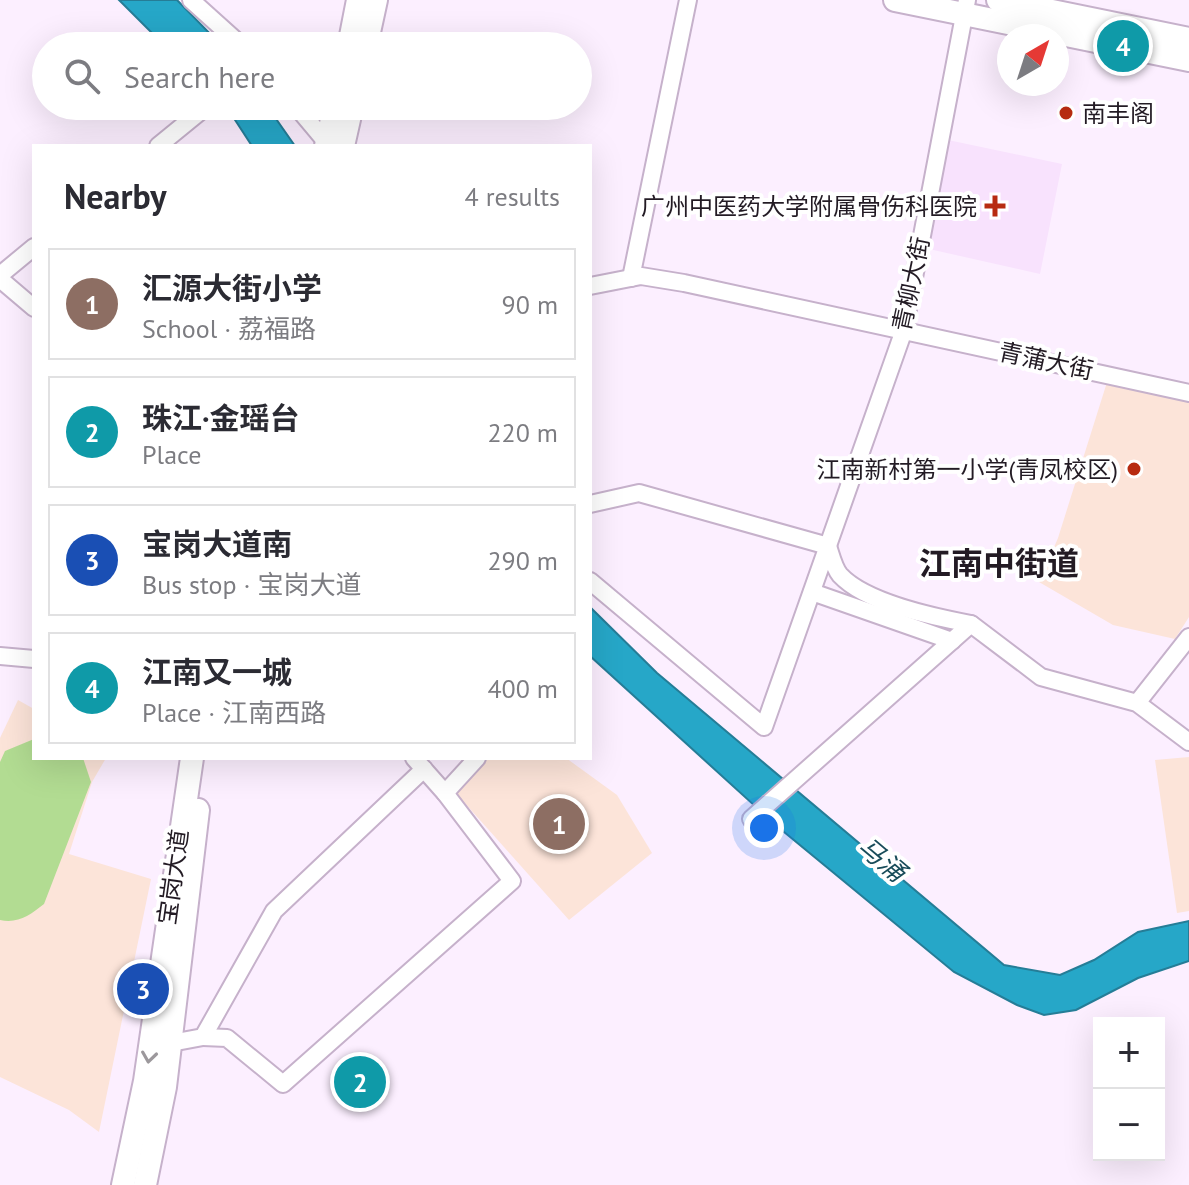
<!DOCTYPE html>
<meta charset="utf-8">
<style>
:root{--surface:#fff;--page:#f2f2f3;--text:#2b2b33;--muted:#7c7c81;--line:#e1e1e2;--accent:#111827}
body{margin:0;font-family:"PT Sans","Noto Sans SC",sans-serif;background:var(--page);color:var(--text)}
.controls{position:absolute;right:24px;bottom:24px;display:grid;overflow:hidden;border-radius:0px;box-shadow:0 8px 32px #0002}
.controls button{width:72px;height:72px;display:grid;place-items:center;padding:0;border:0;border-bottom:2px solid var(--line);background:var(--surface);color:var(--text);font:40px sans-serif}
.compass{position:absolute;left:997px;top:24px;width:72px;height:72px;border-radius:50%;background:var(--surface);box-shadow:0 8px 32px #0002;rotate:39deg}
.you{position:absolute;left:764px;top:828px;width:28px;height:28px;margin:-20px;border:6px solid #fff;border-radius:50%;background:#1a73e8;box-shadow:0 0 0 12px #1a73e833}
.badge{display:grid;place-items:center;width:52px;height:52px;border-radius:50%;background:var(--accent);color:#fff;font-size:26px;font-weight:700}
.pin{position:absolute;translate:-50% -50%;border:4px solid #fff;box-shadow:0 2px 8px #0006}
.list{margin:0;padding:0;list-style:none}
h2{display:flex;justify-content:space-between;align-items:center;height:104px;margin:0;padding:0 32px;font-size:34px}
h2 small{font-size:26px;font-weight:400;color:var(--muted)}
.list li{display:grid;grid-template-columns:52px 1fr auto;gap:24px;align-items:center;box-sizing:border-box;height:112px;margin:0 16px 16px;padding:0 16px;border:2px solid var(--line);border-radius:0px}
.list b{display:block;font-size:30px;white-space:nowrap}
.list p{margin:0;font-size:26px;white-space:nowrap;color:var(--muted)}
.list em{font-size:26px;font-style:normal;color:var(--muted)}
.icon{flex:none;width:44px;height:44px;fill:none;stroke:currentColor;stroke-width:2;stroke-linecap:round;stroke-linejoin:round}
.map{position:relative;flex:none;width:1189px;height:1185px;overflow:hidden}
.search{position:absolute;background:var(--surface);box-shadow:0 8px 32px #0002;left:32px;top:32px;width:560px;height:88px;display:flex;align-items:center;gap:20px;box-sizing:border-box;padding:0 28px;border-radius:44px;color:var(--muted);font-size:30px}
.panel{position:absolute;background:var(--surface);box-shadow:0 8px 32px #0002;left:32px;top:144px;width:560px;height:616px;border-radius:0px}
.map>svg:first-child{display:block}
.built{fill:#f8e2fd}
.education{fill:#fce4d9}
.green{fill:#b2dc92}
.water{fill:#26a7c8;stroke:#257d97;stroke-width:2}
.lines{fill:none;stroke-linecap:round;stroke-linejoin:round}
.street-casing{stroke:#c6b1cb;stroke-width:20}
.secondary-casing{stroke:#c6b1cb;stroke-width:26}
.street{stroke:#fff;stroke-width:16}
.secondary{stroke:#fff;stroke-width:22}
.oneway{stroke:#9c989c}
.poi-dot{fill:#b72b11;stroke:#fff;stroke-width:3}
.labels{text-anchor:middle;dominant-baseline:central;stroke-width:8;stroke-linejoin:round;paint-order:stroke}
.poi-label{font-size:24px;fill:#231b24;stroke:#fff;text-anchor:end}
.street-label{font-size:24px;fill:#231b24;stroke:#fff}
.water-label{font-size:26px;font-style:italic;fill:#194c5a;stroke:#fff}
.district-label{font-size:32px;font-weight:bold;fill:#231b24;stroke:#fff}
</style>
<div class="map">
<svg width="1189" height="1185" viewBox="0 0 1189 1185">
<rect width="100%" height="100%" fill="#fcefff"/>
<polygon class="built" points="948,140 1062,164 1040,274 929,249"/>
<g class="education">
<polygon points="1108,379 1189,400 1189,617 1175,639 1113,625 1039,582 1058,538"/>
<polygon points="18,700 34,709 34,758 106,758 92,782 69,854 151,879 99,1132 69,1110 0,1077 0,738"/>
<polygon points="1189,757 1189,911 1177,913 1155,760"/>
<polygon points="489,758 566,758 617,795 652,853 569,920 454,791"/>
</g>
<path class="green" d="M34 739V758H83L91 782 44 904C30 915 18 924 0 920V762L5 751Z"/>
<g class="water">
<polygon points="119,0 177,0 222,46 165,46"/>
<polygon points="226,106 267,106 295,146 252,146"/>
<polygon points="590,607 657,673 1004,965 1060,975 1094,960 1138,932 1189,921 1189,961 1138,978 1076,1010 1044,1015 1017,1005 954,972 778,827 590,656"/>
</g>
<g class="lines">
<defs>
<g id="street">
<polyline points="191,0 242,46"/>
<polyline points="296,106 327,143"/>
<polyline points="158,146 207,106"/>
<polyline points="0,275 34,247"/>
<polyline points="631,278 688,0"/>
<polyline points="0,279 34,308"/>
<polyline points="590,286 641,276 684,283 1189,393"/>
<polyline points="590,504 639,493 828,546"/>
<path d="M828 546C831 555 834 568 840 575 866 603 934 617 971 624"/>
<polyline points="590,581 764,727 904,330 967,0"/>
<polyline points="812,592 952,641"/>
<polyline points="0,656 34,659"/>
<polyline points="1137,703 1189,637"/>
<polyline points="414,758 445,793 477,758"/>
<polyline points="751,819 971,624 1041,677 1137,703 1189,742"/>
<polyline points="203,1037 227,1038 283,1084 512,881 445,793"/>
<polyline points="171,1043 203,1037 274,911 424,769"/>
</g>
<g id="secondary">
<polyline points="895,0 1189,60"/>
<polyline points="998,0 1189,39"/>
<polyline points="349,46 358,0"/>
<polyline points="366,46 376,0"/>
<polyline points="326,146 335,106"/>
<polyline points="343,146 352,106"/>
<polyline points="123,1185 145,1081 192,758"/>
<polyline points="145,1185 165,1087 198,810"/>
</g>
</defs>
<use href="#street" class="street-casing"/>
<use href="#secondary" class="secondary-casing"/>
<use href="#street" class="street"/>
<use href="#secondary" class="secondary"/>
</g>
<defs><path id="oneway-chevron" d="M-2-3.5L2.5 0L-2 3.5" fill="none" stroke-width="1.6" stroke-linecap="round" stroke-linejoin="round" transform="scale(2)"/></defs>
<use class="oneway" href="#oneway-chevron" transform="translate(149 1057) rotate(98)"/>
<g class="poi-dot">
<circle cx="1066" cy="113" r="8"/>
<path d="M991 194h8v8h8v8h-8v8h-8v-8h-8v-8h8z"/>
<circle cx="1134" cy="469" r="8"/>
</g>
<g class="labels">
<g class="poi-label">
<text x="1082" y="113" text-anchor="start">南丰阁</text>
<text x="977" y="206">广州中医药大学附属骨伤科医院</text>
<text x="1118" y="469">江南新村第一小学(青凤校区)</text>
</g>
<g class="street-label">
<text transform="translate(911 284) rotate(-78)">青柳大街</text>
<text transform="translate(1046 361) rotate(12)">青蒲大街</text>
<text transform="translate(173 877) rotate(-82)">宝岗大道</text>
</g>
<g class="water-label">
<text transform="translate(882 859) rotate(40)">马涌</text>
</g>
<g class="district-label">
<text x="999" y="563">江南中街道</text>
</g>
</g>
</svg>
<div class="controls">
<button>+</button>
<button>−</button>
</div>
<svg class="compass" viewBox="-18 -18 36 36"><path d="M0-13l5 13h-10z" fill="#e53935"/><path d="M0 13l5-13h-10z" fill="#7c7c81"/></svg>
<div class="you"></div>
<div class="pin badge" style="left:559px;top:824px;background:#8d6e63">1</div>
<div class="pin badge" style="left:360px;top:1082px;background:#0f9aa8">2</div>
<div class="pin badge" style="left:143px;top:989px;background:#1a4fb4">3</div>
<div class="pin badge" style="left:1123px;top:46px;background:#0f9aa8">4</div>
<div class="search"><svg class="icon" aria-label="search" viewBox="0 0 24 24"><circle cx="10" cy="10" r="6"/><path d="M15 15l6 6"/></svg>Search here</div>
<section class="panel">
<h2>Nearby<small>4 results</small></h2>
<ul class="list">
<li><span class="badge" style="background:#8d6e63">1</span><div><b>汇源大街小学</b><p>School · 荔福路</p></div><em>90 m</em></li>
<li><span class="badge" style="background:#0f9aa8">2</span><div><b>珠江·金瑶台</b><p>Place</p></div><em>220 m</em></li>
<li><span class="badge" style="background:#1a4fb4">3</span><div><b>宝岗大道南</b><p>Bus stop · 宝岗大道</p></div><em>290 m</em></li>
<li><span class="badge" style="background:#0f9aa8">4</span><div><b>江南又一城</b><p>Place · 江南西路</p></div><em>400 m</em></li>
</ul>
</section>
</div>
